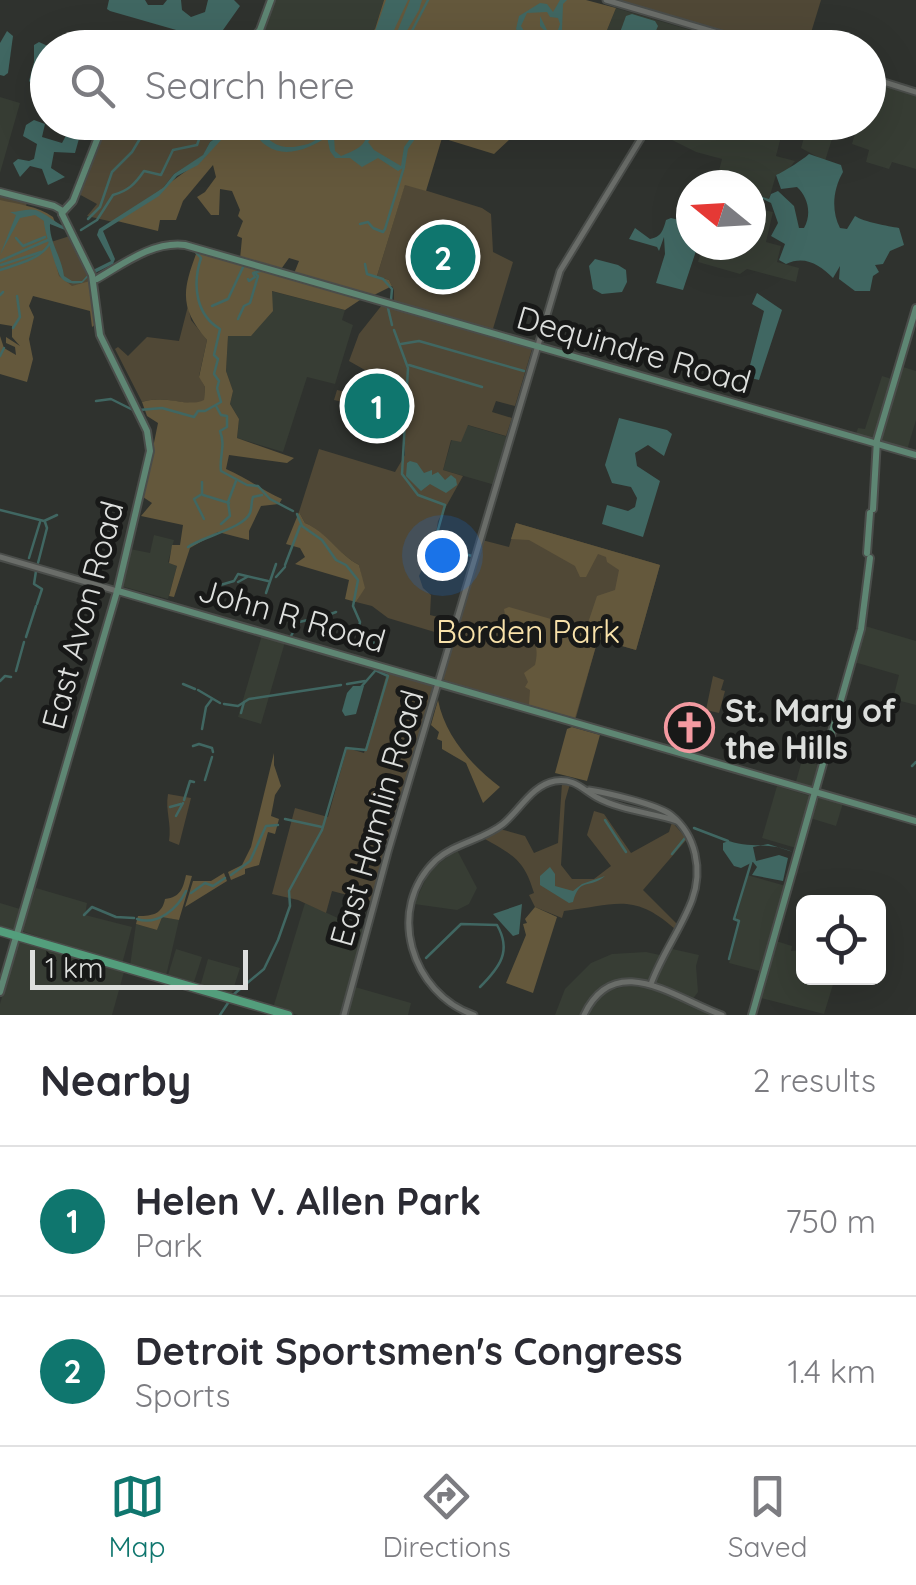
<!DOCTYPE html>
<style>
:root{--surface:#fff;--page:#f7f7f7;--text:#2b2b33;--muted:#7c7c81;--line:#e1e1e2;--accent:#0f766e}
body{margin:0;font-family:Quicksand,sans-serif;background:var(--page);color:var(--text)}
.controls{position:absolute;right:30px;bottom:30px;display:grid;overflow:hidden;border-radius:15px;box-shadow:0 10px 40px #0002}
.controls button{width:90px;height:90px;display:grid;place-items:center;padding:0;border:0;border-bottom:2px solid var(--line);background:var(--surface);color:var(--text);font:50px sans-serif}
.compass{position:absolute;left:676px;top:170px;width:90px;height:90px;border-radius:50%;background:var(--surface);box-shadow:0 10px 40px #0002;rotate:288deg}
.scale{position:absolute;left:30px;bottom:25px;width:218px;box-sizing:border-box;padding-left:10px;border:5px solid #dddfdd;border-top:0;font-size:28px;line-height:35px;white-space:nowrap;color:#dddfdd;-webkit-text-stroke:8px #181918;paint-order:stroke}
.you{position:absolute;left:442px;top:555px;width:35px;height:35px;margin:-25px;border:8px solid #fff;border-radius:50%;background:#1a73e8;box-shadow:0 0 0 15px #1a73e833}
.badge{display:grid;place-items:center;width:65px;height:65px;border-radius:50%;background:var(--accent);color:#fff;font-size:32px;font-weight:700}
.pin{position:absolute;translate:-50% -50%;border:5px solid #fff;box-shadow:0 2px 10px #0006}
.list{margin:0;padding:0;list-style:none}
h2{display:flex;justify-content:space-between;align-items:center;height:130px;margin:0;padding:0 40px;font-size:42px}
h2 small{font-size:32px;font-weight:400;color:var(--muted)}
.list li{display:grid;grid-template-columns:65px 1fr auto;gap:30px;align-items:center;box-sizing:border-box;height:150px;padding:0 40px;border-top:2px solid var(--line)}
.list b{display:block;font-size:38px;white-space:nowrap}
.list p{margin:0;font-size:32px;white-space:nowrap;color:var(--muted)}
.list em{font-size:32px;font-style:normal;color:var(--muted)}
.icon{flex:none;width:55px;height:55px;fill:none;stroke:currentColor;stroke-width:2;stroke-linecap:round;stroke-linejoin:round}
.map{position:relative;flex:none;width:916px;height:1015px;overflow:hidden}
.search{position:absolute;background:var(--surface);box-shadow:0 10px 40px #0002;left:30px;right:30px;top:30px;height:110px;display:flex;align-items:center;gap:25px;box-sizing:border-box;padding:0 35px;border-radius:55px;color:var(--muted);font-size:38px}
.sheet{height:430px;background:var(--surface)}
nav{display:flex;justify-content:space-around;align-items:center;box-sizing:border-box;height:140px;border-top:2px solid var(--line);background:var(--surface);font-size:28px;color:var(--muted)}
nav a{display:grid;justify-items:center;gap:5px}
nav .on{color:var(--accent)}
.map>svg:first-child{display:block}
.built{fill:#373d34}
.green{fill:#504836}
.forest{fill:#64583c}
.water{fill:#406762}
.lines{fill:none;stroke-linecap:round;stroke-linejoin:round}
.stream{stroke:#406762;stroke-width:2.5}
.tertiary-casing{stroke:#4a4d4a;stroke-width:9}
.secondary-casing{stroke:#4a4d4a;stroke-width:10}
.primary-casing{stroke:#4a4d4a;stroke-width:11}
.tertiary{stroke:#6a6d69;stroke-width:5}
.secondary{stroke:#5e8673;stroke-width:6}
.primary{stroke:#539e7c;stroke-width:8}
.labels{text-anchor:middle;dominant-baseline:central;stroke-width:10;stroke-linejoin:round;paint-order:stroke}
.street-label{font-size:32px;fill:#dddfdd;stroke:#181918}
.park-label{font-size:32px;fill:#f9e2aa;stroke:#181918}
.poi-label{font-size:32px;font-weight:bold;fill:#dddfdd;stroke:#181918;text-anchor:start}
</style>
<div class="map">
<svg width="916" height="1015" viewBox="0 0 916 1015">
<rect width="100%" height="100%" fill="#2f322e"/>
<g class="built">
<polygon points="273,0 384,0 375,29 356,42 353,47 251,48 264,30"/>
<polygon points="616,8 697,32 700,37 693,48 616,47 618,40 605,35"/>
<polygon points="870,82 916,95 916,169 892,162 889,169 866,162 869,150 852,144 858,123 868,122"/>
<polygon points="0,97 20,103 0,173"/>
<polygon points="654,122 837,123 825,161 801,148 805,134 802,127 784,125 776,156 795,161 787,171 776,175 769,199 751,193 751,185 716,182 722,159 696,152 650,129"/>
<polygon points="763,210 773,212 766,242 781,246 777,262 799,268 796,282 747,269 740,274 698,262 703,245 751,245 751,227 756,228"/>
<polygon points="271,291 345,310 342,320 353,325 335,384 307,377 283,452 237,438 239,419 230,404 233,391 226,371 228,336"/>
<polygon points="903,367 916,371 916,420 907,450 881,441"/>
<polygon points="882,376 892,379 873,439 856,434 858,428 865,429"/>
<polygon points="467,425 508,437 495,485 443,470 452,439"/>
<polygon points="154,535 174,540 168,562 177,566 168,599 121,586 130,549 150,553"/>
<polygon points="865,626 916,641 916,705 893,699 899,675 854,662"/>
<polygon points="262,635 285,642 261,724 238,717"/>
<polygon points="802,760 821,766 814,791 795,785"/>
<polygon points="777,786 810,796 796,848 762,838"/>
<polygon points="819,797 843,803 836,826 810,818"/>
<polygon points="457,850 477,888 469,904 457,910 414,904 430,870"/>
<polygon points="747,875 786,886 763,972 729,963 740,922 736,918"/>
<polygon points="36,888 87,903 85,915 132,927 122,964 22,931"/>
<polygon points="0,903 20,909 14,933 0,928"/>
<polygon points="305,903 364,930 340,1015 298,1015 273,1008"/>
<polygon points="161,916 179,920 166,976 130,966 136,924 157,930"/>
<polygon points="18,939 124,972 112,1015 0,1015 0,1004"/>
<polygon points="776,941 792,946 791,951 803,950 804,978 835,978 824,1014 761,998"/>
<polygon points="668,948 699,955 696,966 698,992 692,1000 653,983"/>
<polygon points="176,949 202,957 194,982 168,975"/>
<polygon points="646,952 660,955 649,981 617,981 595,994 582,1015 555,1015 565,989 591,963 612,954"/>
<polygon points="208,959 240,968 231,996 200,987"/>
<polygon points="634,984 653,988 713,1015 587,1015 595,1002 607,991"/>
<polygon points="355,987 411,1003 408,1015 347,1015"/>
</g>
<g class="green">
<polygon points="611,0 821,0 810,36 794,32 789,48 774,47"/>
<polygon points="105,123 238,123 210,142 203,156 174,174 163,188 113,222 87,216 97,204 77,193"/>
<polygon points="405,184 482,208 491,214 493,252 513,262 492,332 394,303 394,290 389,280 377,276"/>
<polygon points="0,192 28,200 10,255 73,235 89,266 97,299 0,285"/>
<path d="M382 305 532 349 515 406 496 401 492 412 512 418 506 436 468 425 461 442 451 440 443 470 463 476 438 521 435 540 419 576 423 588 431 595 430 615 454 621 448 636 388 618 372 606 356 602 364 588 359 565C338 554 326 532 305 523L299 512 319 449 395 472 405 455V427L345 409 347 403 334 400 337 390 351 393 355 381 368 384 372 374 349 361 359 334Z"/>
<path d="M188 306 191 320 207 340 199 376 205 387 204 401C188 408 167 394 142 402L115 349 118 347 128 356 147 337 179 341Z"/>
<polygon points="516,523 660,565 636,650 598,639 575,721 450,686 441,676 482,540 509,547"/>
<polygon points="387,673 433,686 371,901 332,891 326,913 298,900 272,894 295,808 328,817 347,748 364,753"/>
<polygon points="713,676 724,680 721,690 725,691 719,713 706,710"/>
<path d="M562 783 570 784 565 801 561 865 572 879H594L611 866 587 835 594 811 604 814 631 853 669 832 672 822 687 839 643 890 677 924 675 929C633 892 616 905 564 911L562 918 535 907 529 895 534 893C524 859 513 855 483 838L500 829 525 836 534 853 558 843Z"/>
<path d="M168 794 191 798 179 845 169 841C172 824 165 811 168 794Z"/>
</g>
<g class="forest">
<polygon points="384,0 586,0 616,8 605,35 619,39 616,48 353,48 375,29"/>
<polygon points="247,122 527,123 494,154 442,138 426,191 405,185 377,276 389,280 392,286 372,296 293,276 299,261 289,258 279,272 240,259 242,238 237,236 243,221 238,216 240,210 232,191 220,189 219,215 211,215 197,197 205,192 216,177 213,165 183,201 176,220 160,220 158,231 117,221 204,158 218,139"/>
<path d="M0 200C17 204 38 206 53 217L56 225 45 223 59 276 72 286 90 281 96 324 92 327 90 311 33 296 29 306 34 317 29 339 33 359 27 382 0 374V336L4 348 16 355 15 347 6 343V337L20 346 12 337V326L0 324Z"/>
<path d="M193 250 363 298 345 310 272 291 273 311 251 336H228L226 371 233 391 230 404 239 419 237 438 294 458 287 463 229 455 226 469C247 478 262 490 282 499L279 504 261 506 249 531V540L218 532 190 548 174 597 169 596 177 566 169 563 172 545H180L183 525 141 516 152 503 143 497 158 423 147 416 142 402C167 394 188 408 204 400L205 387 199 377 207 340C180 308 182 292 196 254Z"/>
<path d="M299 512 305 523C327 532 338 554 359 565L365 588 356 602 345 599 349 580 295 564 305 557 300 548 286 544Z"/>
<path d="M516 523 660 565 636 650 598 639 575 718 529 705 530 690 525 687 528 682 524 673 535 665C541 641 530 624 506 621L504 609 509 607 586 629 597 596 615 590 619 570 607 562 606 557 598 554 586 577H580L575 566 529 540 511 539Z"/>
<path d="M438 700C445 736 472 766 500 787L483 803 466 763 442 749V741L437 739 439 732 431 725Z"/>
<polygon points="572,727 600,735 587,781 555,773 567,729"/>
<polygon points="274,753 274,765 281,786 275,795 271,816 279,819 275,834 268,832 259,865 245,869 245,874 231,880 228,872 242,865 251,847"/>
<polygon points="224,873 227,881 185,907 193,881 211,881"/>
<path d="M186 875 192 876 179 920 162 917 157 930 136 924 138 916C153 916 162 914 165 899 181 897 183 888 186 875Z"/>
<polygon points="535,907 557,917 533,993 506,983 526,935 523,924 527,923 525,919"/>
</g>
<g class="water">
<polygon points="109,0 145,0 148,5 163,5 167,0 181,0 182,10 191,17 205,12 208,0 234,0 240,6 223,30 204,38 110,11 107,9"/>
<polygon points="386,0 408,0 388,43 380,47 374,34"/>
<polygon points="410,0 422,0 419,10 401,41 393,42"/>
<polygon points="560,0 567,0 563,4 562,30 547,33 540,26 540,16 547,30 558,30 560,24 558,18 550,17 547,12 527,13 521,26 530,41 538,43 550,37 558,47 547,43 529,47 516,29 519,16 540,3 547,4 553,12"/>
<polygon points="632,14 655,21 658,26 649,47 618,38 626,16"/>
<polygon points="7,31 13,36 8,73 4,76 0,75 0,43"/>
<polygon points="39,42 50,47 48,48 41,82 35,87 29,81 34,62 34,45"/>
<polygon points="34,120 45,124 42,137 62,143 69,130 80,135 75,153 54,152 51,168 65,177 48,185 42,169 30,166 20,177 13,163 18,159 29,161 34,159 37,144 23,136 26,125"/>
<path d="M238 123H251C272 141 276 153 308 144 317 141 319 135 329 134L334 138 335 151 341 156C370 145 360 143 377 123H383L388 132 380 127 368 142 374 150 401 166 404 147 422 123H426L408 149 405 167 398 171 378 158 362 167 350 158H335L330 151 327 137C310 148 286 159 267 146 257 140 255 129 245 123L222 139 198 165 177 176 159 196 103 231 115 259 113 264 89 276 82 283C73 284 65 284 60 276 57 271 43 227 44 221L35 215 20 218 0 255 16 215 10 212C19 212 27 208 36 210 47 214 54 222 65 227V230L50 224C49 241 62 258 64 276L72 281H82L91 271 111 261 97 235 99 229 163 188 174 174 203 155 210 142Z"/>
<path d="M809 154 841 165 843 172C833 189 831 211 840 228L847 229 855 216C864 222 888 226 899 228L904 245 890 251 883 264 875 265 879 272 873 276 870 291H855L839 279 840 266 833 278C820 265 805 255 786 264L779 260 785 244 771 236 778 223 771 203 751 193 769 199 771 194 778 191 794 206 799 228H804C812 214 808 197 797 187L781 189 776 175C784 172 805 158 809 154Z"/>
<path d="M671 218 691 223V245H698L683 290 656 283 665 254 664 237 659 251 657 247 629 239 635 228 650 239C661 237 663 231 666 220Z"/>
<polygon points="595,259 618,265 626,270 627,282 622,292 602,294 593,289 589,266"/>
<polygon points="757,293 782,310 759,380 747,377 764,311 752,304"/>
<polygon points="619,418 667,430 672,434 664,456 648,445 635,453 637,466 660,481 643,537 602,524 607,505 628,511 635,507 637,498 631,487 612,483 605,465"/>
<polygon points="410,461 417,463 424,473 432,470 432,475 438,472 445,480 451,475 456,479 457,485 446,493 430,484 421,491 406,476 407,463"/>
<polygon points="353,686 364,686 356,714 345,716 342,711 347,693"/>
<path d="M729 841C752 849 767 841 793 852L768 844 753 847 756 861 779 855 788 858 783 881 752 875 757 867 753 862 741 868 734 866 723 850V843Z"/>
<path d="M550 867 555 874V886L573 891 582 884 605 876C589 890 580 876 573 902L569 903 540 885V876Z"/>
<polygon points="522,904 519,934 513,936 493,914"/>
</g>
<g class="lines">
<g class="stream">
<polyline points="403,48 428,0"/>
<polyline points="88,219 100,207 112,172 132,152 150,122"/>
<polyline points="360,224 368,222 373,228 383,232 385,229 404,167"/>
<path d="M81 230 97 220 113 195C128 191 135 184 144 171L161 175 173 150 197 145 203 128 219 122"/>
<polyline points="16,238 23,246 45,237"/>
<polyline points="0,261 48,240"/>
<polyline points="365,264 367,274 383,279 392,289 391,300"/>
<polyline points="1,265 41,252"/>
<path d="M0 270C18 264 41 259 50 243"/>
<polyline points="248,279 249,281 255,277 253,273 260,271"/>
<polyline points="0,295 3,292"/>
<polyline points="212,306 228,299 244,265"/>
<polyline points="388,308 392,325"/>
<polyline points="238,319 244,306 250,303 258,276 255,273"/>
<polyline points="13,328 20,317 17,296"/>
<polyline points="394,330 408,368 402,474 418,495 445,505 436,537 440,547 472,556"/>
<polyline points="401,344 419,341 524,371"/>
<polyline points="0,356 4,348"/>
<polyline points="409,365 482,387"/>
<polyline points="96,401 111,399 133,410"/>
<path d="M216 406 221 415 227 416V427L220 431C226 446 219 456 221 471L247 485 258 486 270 499 293 511"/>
<path d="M139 410 162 408 194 417 198 411H205L221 402 217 388 219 381 214 374 218 359 214 355 220 329C196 315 192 285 201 258L195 251"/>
<polyline points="202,482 202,494 194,499 204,519"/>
<polyline points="203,495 229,503"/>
<polyline points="0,510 44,521 57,515"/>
<polyline points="297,514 302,526 322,540 336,560 346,565 358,580 353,606 360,622 359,627 381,650"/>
<polyline points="221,524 230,516 228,502 236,481"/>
<path d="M188 547C204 536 244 528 250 513 252 508 251 502 253 497L262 495"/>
<polyline points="29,558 40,522"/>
<polyline points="38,563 47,528 45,522"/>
<polyline points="285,565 300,526"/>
<polyline points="36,571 34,584 42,589 37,604"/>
<polyline points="276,577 285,567"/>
<polyline points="238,582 247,577"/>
<polyline points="217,586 234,581 238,574 268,581"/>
<polyline points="266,593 276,564"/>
<polyline points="328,615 336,612"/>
<polyline points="291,636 299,622 322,617"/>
<polyline points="26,637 36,606"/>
<polyline points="16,671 24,642"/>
<polyline points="0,681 5,676 11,677"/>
<polyline points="183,684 195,689"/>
<polyline points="347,684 365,681"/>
<polyline points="361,687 375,671"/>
<polyline points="198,690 220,703"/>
<polyline points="224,704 238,706 249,699 341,685"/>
<polyline points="241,713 244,702"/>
<polyline points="202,729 206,707 212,699"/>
<polyline points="193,746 199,744 212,748 213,752"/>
<polyline points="912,766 916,762"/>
<polyline points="205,780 212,757"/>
<polyline points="184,800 190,781 194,782"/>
<polyline points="170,807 181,804"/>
<polyline points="176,816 183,803"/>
<polyline points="285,819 322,827"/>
<polyline points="605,820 626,852"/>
<polyline points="694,828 728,841"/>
<polyline points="672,854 685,838"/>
<polyline points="231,875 250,861 266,826 278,825"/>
<polyline points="191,893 205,883 213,886 225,878"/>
<polyline points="84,915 92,907 116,917 134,918"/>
<path d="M137 919C158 926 178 908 186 891"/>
<path d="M426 958 461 924 497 925C512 951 500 967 480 987"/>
<polyline points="729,959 739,921 734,919 751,863"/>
<polyline points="233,995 264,969 278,940 290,906 289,891 322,830 346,748 366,750 388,676 375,670"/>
<polyline points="220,1015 228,1003"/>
</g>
<defs>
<g id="tertiary">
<polyline points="606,0 769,48"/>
<polyline points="699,48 710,31"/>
<polyline points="868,77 916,92"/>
<polyline points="0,557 117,591"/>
<path d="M589 790C607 793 657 804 671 815 696 835 703 870 692 900 681 929 662 954 651 984"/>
<polyline points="344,1015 388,852 560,271 651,122"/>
<path d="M474 1015C412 994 384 909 436 860 455 843 483 840 503 824 520 810 532 785 555 781 574 778 582 789 596 797 619 810 652 813 677 821"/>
<path d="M584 1015C615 949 676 999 722 1015"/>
</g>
<g id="secondary">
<polyline points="245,48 260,30 271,0"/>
<polyline points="0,192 54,206 61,210 62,214"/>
<polyline points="62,213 73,201 104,122"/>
<path d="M97 279C123 264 153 241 185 245L916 455"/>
<polyline points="873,509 877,440 916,308"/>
<polyline points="867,553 870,513"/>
<polyline points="118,591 916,821"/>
<polyline points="0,992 118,588 150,451 147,431 100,335 92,275 62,214"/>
<polyline points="752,1015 861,629 870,558"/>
</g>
<polyline id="primary" points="0,931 288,1015"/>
</defs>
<use href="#tertiary" class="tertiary-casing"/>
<use href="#secondary" class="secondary-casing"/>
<use href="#primary" class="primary-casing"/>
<use href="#tertiary" class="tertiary"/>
<use href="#secondary" class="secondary"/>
<use href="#primary" class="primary"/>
</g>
<defs>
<symbol id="church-ring" viewBox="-11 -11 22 22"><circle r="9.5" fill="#181918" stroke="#f49aa1" stroke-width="1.5"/><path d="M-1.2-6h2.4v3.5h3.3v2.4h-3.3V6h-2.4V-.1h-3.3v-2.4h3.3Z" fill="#f49aa1"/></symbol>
</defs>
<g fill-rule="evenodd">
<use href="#church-ring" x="662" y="700" width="55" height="55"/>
</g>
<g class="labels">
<g class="street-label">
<text transform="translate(634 349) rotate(16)">Dequindre Road</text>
<text transform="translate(82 615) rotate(-75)">East Avon Road</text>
<text transform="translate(292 615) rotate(16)">John R Road</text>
<text transform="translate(376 818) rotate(-74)">East Hamlin Road</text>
</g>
<g class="park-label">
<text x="528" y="631">Borden Park</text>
</g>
<g class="poi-label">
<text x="725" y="710">St. Mary of<tspan x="725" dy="37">the Hills</tspan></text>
</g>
</g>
</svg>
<div class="controls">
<button><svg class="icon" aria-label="locate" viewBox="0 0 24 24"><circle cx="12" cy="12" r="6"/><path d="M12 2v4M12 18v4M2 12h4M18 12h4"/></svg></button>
</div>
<svg class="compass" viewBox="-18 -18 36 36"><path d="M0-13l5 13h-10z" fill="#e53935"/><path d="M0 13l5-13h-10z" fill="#7c7c81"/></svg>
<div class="scale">1 km</div>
<div class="you"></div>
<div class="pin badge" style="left:377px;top:406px">1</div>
<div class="pin badge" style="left:443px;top:257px">2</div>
<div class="search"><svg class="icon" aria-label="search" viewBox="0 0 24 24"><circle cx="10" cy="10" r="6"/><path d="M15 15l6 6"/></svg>Search here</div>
</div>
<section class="sheet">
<h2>Nearby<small>2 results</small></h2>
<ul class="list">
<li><span class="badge">1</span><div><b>Helen V. Allen Park</b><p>Park</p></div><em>750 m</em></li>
<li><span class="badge">2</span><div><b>Detroit Sportsmen's Congress</b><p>Sports</p></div><em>1.4 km</em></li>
</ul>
</section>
<nav>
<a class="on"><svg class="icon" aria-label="map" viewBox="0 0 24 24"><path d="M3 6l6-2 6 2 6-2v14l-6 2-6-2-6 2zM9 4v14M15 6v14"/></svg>Map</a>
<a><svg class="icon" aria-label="directions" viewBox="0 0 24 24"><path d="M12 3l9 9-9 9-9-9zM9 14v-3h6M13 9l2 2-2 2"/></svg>Directions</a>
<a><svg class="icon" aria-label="saved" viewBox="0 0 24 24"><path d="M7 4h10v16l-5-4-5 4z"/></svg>Saved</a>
</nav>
